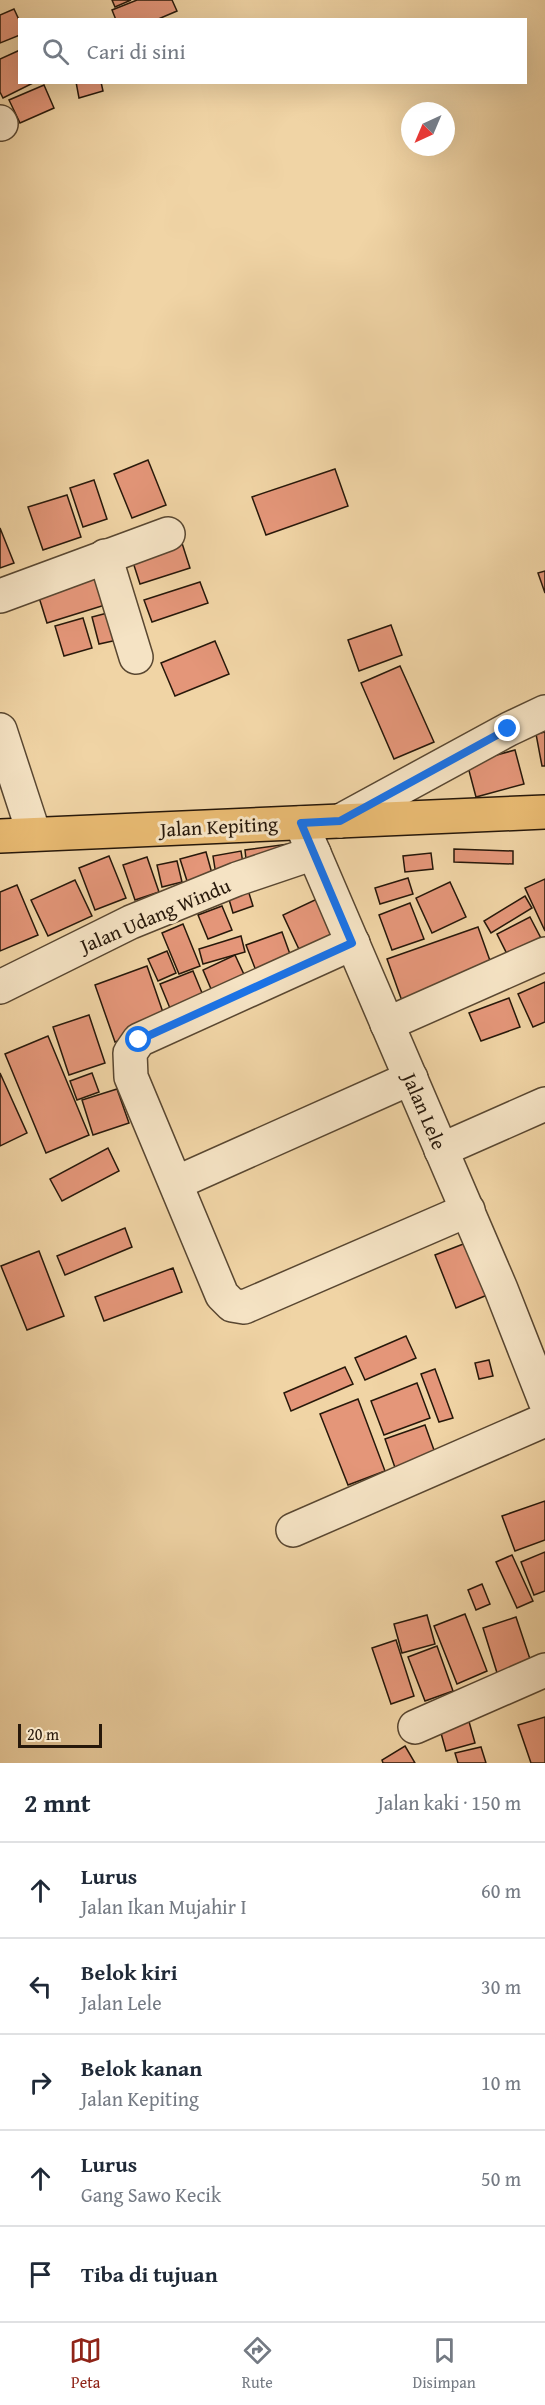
<!DOCTYPE html>
<html lang="id">
<meta charset="utf-8">
<style>
:root{--surface:#fff;--page:#f2f2f3;--text:#1f2937;--muted:#747a83;--line:#e0e1e3;--accent:#8f2418}
body{margin:0;font-family:"Gentium Book Plus",serif;background:var(--page);color:var(--text)}
.compass{position:absolute;left:401px;top:102px;width:54px;height:54px;border-radius:50%;background:var(--surface);box-shadow:0 6px 24px #0002;rotate:224deg}
.scale{position:absolute;left:18px;bottom:15px;width:84px;box-sizing:border-box;padding-left:6px;border:3px solid #27180a;border-top:0;font-size:16px;line-height:21px;white-space:nowrap;color:#27180a;-webkit-text-stroke:4px #f5e3c4;paint-order:stroke}
.stop{position:absolute;width:18px;height:18px;margin:-14px;border:4px solid #1a73e8;border-radius:50%;background:#fff}
.stop.end{background:#1a73e8;border-color:#fff;box-shadow:0 2px 6px #0008}
.list{margin:0;padding:0;list-style:none}
h2{display:flex;justify-content:space-between;align-items:center;height:78px;margin:0;padding:0 24px;font-size:26px}
h2 small{font-size:20px;font-weight:400;color:var(--muted)}
.list li{display:grid;grid-template-columns:39px 1fr auto;gap:18px;align-items:center;box-sizing:border-box;height:96px;padding:0 24px;border-top:2px solid var(--line)}
.list b{display:block;font-size:22px;white-space:nowrap}
.list p{margin:0;font-size:20px;white-space:nowrap;color:var(--muted)}
.list em{font-size:20px;font-style:normal;color:var(--muted)}
.icon{flex:none;width:33px;height:33px;fill:none;stroke:currentColor;stroke-width:2;stroke-linecap:round;stroke-linejoin:round}
.map{position:relative;flex:none;width:545px;height:1763px;overflow:hidden}
.search{position:absolute;background:var(--surface);box-shadow:0 6px 24px #0002;left:18px;right:18px;top:18px;height:66px;display:flex;align-items:center;gap:15px;box-sizing:border-box;padding:0 21px;border-radius:0px;color:var(--muted);font-size:22px}
.sheet{height:558px;background:var(--surface)}
nav{display:flex;justify-content:space-around;align-items:center;box-sizing:border-box;height:84px;border-top:2px solid var(--line);background:var(--surface);font-size:16px;color:var(--muted)}
nav a{display:grid;justify-items:center;gap:3px}
nav .on{color:var(--accent)}
.map>svg:first-child{display:block}
.building{fill:#e49679;stroke:#27180a;stroke-width:1.5}
.lines{fill:none;stroke-linecap:round;stroke-linejoin:round}
.minor-casing{stroke:#594731;stroke-width:36}
.major-casing{stroke:#27180a;stroke-width:36}
.minor{stroke:#f5e3c4;stroke-width:33}
.major{stroke:#e8ba72;stroke-width:33}
.route{stroke:#1a73e8;stroke-width:8}
.labels{text-anchor:middle;dominant-baseline:central;stroke-width:6;stroke-linejoin:round;paint-order:stroke}
.street-label{font-size:20px;fill:#27180a;stroke:#f5e3c4}
</style>
<div class="map">
<svg width="545" height="1763" viewBox="0 0 545 1763">
<rect width="100%" height="100%" fill="#f0d4a5"/>
<filter id="stains"><feTurbulence type="fractalNoise" baseFrequency=".00333" numOctaves="4"/><feColorMatrix values="0 0 0 0 .2 0 0 0 0 .09 0 0 0 0 .02 0 0 0 .5 -.17"/></filter>
<radialGradient id="worn" r=".72"><stop offset=".6" stop-color="#630" stop-opacity="0"/><stop offset="1" stop-color="#630" stop-opacity=".3"/></radialGradient>
<g class="building">
<polygon points="112,0 131,0 115,7"/>
<polygon points="137,0 172,0 177,11 156,20 116,20 112,10"/>
<polygon points="14,9 20,22 20,35 0,43 0,15"/>
<polygon points="20,50 20,82 35,82 3,98 0,92 0,59"/>
<polygon points="76,82 101,82 103,91 79,98"/>
<polygon points="44,85 54,108 20,123 9,100"/>
<polygon points="148,460 166,505 132,518 114,474"/>
<polygon points="335,469 348,506 266,535 252,497"/>
<polygon points="94,480 107,519 83,527 70,488"/>
<polygon points="67,495 81,537 43,550 28,507"/>
<polygon points="0,528 14,563 0,568"/>
<polygon points="181,540 190,568 140,584 131,556"/>
<polygon points="545,571 545,593 538,573"/>
<polygon points="95,574 105,605 47,623 37,591"/>
<polygon points="200,582 208,603 152,622 144,600"/>
<polygon points="115,611 122,639 99,644 92,617"/>
<polygon points="83,618 92,648 64,656 55,626"/>
<polygon points="391,625 402,655 359,671 348,640"/>
<polygon points="215,641 229,674 175,696 161,663"/>
<polygon points="400,666 434,742 394,759 361,683"/>
<polygon points="545,732 545,766 542,766 536,734"/>
<polygon points="515,750 524,784 476,797 467,763"/>
<polygon points="288,844 290,853 246,859 245,850"/>
<polygon points="454,849 513,851 513,864 454,862"/>
<polygon points="241,851 244,870 216,875 213,856"/>
<polygon points="206,852 213,877 188,884 180,859"/>
<polygon points="431,853 433,869 405,872 403,856"/>
<polygon points="109,856 126,898 95,910 79,868"/>
<polygon points="147,857 159,892 135,900 123,865"/>
<polygon points="177,861 182,882 162,887 157,865"/>
<polygon points="408,878 413,894 380,904 375,888"/>
<polygon points="545,879 545,931 525,888"/>
<polygon points="75,880 92,916 48,936 31,900"/>
<polygon points="450,882 466,917 432,933 416,898"/>
<polygon points="17,885 38,935 0,951 0,892"/>
<polygon points="248,890 253,906 233,913 228,896"/>
<polygon points="525,896 532,908 491,933 484,921"/>
<polygon points="317,899 338,944 304,960 283,915"/>
<polygon points="410,903 424,939 392,950 379,915"/>
<polygon points="222,906 232,930 208,939 198,915"/>
<polygon points="530,917 545,946 512,964 497,934"/>
<polygon points="183,924 200,966 179,974 162,933"/>
<polygon points="478,927 493,969 402,1001 387,959"/>
<polygon points="282,932 295,968 260,981 246,945"/>
<polygon points="241,936 245,952 203,964 199,949"/>
<polygon points="167,951 176,973 158,981 148,959"/>
<polygon points="235,955 247,981 214,996 203,970"/>
<polygon points="147,966 167,1024 115,1042 95,985"/>
<polygon points="193,971 207,1005 174,1018 160,984"/>
<polygon points="545,982 545,1022 533,1027 518,994"/>
<polygon points="509,998 520,1027 481,1041 469,1013"/>
<polygon points="89,1015 105,1063 69,1075 53,1027"/>
<polygon points="48,1036 89,1135 46,1153 5,1054"/>
<polygon points="0,1073 27,1133 0,1146"/>
<polygon points="92,1073 99,1092 77,1100 70,1081"/>
<polygon points="117,1089 129,1123 93,1135 82,1100"/>
<polygon points="108,1148 119,1171 62,1201 50,1179"/>
<polygon points="125,1228 132,1247 65,1275 57,1256"/>
<polygon points="471,1241 492,1293 456,1308 435,1255"/>
<polygon points="39,1251 64,1316 27,1330 1,1266"/>
<polygon points="173,1268 182,1292 104,1321 95,1297"/>
<polygon points="406,1336 416,1358 365,1380 355,1358"/>
<polygon points="489,1360 493,1376 479,1379 475,1363"/>
<polygon points="345,1367 353,1384 291,1411 284,1393"/>
<polygon points="435,1369 453,1418 439,1422 421,1374"/>
<polygon points="417,1383 430,1418 384,1435 371,1401"/>
<polygon points="358,1399 385,1471 348,1485 320,1414"/>
<polygon points="425,1425 439,1464 399,1479 385,1439"/>
<polygon points="545,1501 545,1540 515,1551 502,1516"/>
<polygon points="545,1552 545,1591 534,1595 521,1562"/>
<polygon points="512,1555 533,1601 517,1608 496,1562"/>
<polygon points="482,1584 490,1604 476,1610 468,1590"/>
<polygon points="465,1614 487,1671 457,1684 434,1626"/>
<polygon points="427,1615 435,1644 402,1653 394,1624"/>
<polygon points="516,1617 532,1665 498,1676 483,1628"/>
<polygon points="396,1640 414,1696 391,1704 372,1648"/>
<polygon points="437,1646 453,1691 425,1701 408,1657"/>
<polygon points="545,1717 545,1763 531,1763 518,1725"/>
<polygon points="468,1718 475,1743 446,1751 439,1726"/>
<polygon points="405,1746 415,1763 383,1763 382,1760"/>
<polygon points="481,1747 486,1763 458,1763 455,1753"/>
</g>
<g class="lines">
<defs>
<g id="minor">
<polyline points="0,122 1,124"/>
<polyline points="105,556 136,657"/>
<polyline points="0,596 168,534"/>
<polyline points="0,730 34,834"/>
<polyline points="340,821 509,729 545,712"/>
<polyline points="301,823 501,1289 545,1401"/>
<polyline points="353,943 139,1040 130,1053 131,1077 222,1295 232,1305 244,1307 468,1210"/>
<polyline points="0,987 131,922 237,879 314,853"/>
<polyline points="387,1024 545,954"/>
<polyline points="441,1150 545,1104"/>
<polyline points="176,1183 411,1078"/>
<polyline points="293,1530 545,1420"/>
<polyline points="415,1727 545,1670"/>
</g>
<polyline id="major" points="0,836 545,812"/>
</defs>
<use href="#minor" class="minor-casing"/>
<use href="#major" class="major-casing"/>
<use href="#minor" class="minor"/>
<use href="#major" class="major"/>
</g>
<g class="lines">
<polyline class="route" points="139,1040 352,943 301,823 340,821 508,729"/>
</g>
<g class="labels">
<g class="street-label">
<text transform="translate(219 826) rotate(-3)">Jalan Kepiting</text>
<text transform="translate(155 915) rotate(-23)">Jalan Udang Windu</text>
<text transform="translate(425 1111) rotate(67)">Jalan Lele</text>
</g>
</g>
<rect width="100%" height="100%" filter="url(#stains)"/>
<rect width="100%" height="100%" fill="url(#worn)"/>
</svg>
<svg class="compass" viewBox="-18 -18 36 36"><path d="M0-13l5 13h-10z" fill="#e53935"/><path d="M0 13l5-13h-10z" fill="#747a83"/></svg>
<div class="scale">20 m</div>
<div class="stop" style="left:139px;top:1040px"></div>
<div class="stop end" style="left:508px;top:729px"></div>
<div class="search"><svg class="icon" aria-label="search" viewBox="0 0 24 24"><circle cx="10" cy="10" r="6"/><path d="M15 15l6 6"/></svg>Cari di sini</div>
</div>
<section class="sheet">
<h2>2 mnt<small>Jalan kaki · 150 m</small></h2>
<ul class="list">
<li><svg class="icon" aria-label="ahead" viewBox="0 0 24 24"><path d="M12 20V5M6 11l6-6 6 6"/></svg><div><b>Lurus</b><p>Jalan Ikan Mujahir I</p></div><em>60 m</em></li>
<li><svg class="icon" aria-label="left" viewBox="0 0 24 24"><path d="M17 20v-9H6M10 6l-5 5 5 5"/></svg><div><b>Belok kiri</b><p>Jalan Lele</p></div><em>30 m</em></li>
<li><svg class="icon" aria-label="right" viewBox="0 0 24 24"><path d="M7 20v-9h11M14 6l5 5-5 5"/></svg><div><b>Belok kanan</b><p>Jalan Kepiting</p></div><em>10 m</em></li>
<li><svg class="icon" aria-label="ahead" viewBox="0 0 24 24"><path d="M12 20V5M6 11l6-6 6 6"/></svg><div><b>Lurus</b><p>Gang Sawo Kecik</p></div><em>50 m</em></li>
<li><svg class="icon" aria-label="arrive" viewBox="0 0 24 24"><path d="M6 21V4h12l-3 4 3 4H6"/></svg><div><b>Tiba di tujuan</b></div></li>
</ul>
</section>
<nav>
<a class="on"><svg class="icon" aria-label="map" viewBox="0 0 24 24"><path d="M3 6l6-2 6 2 6-2v14l-6 2-6-2-6 2zM9 4v14M15 6v14"/></svg>Peta</a>
<a><svg class="icon" aria-label="directions" viewBox="0 0 24 24"><path d="M12 3l9 9-9 9-9-9zM9 14v-3h6M13 9l2 2-2 2"/></svg>Rute</a>
<a><svg class="icon" aria-label="saved" viewBox="0 0 24 24"><path d="M7 4h10v16l-5-4-5 4z"/></svg>Disimpan</a>
</nav>
